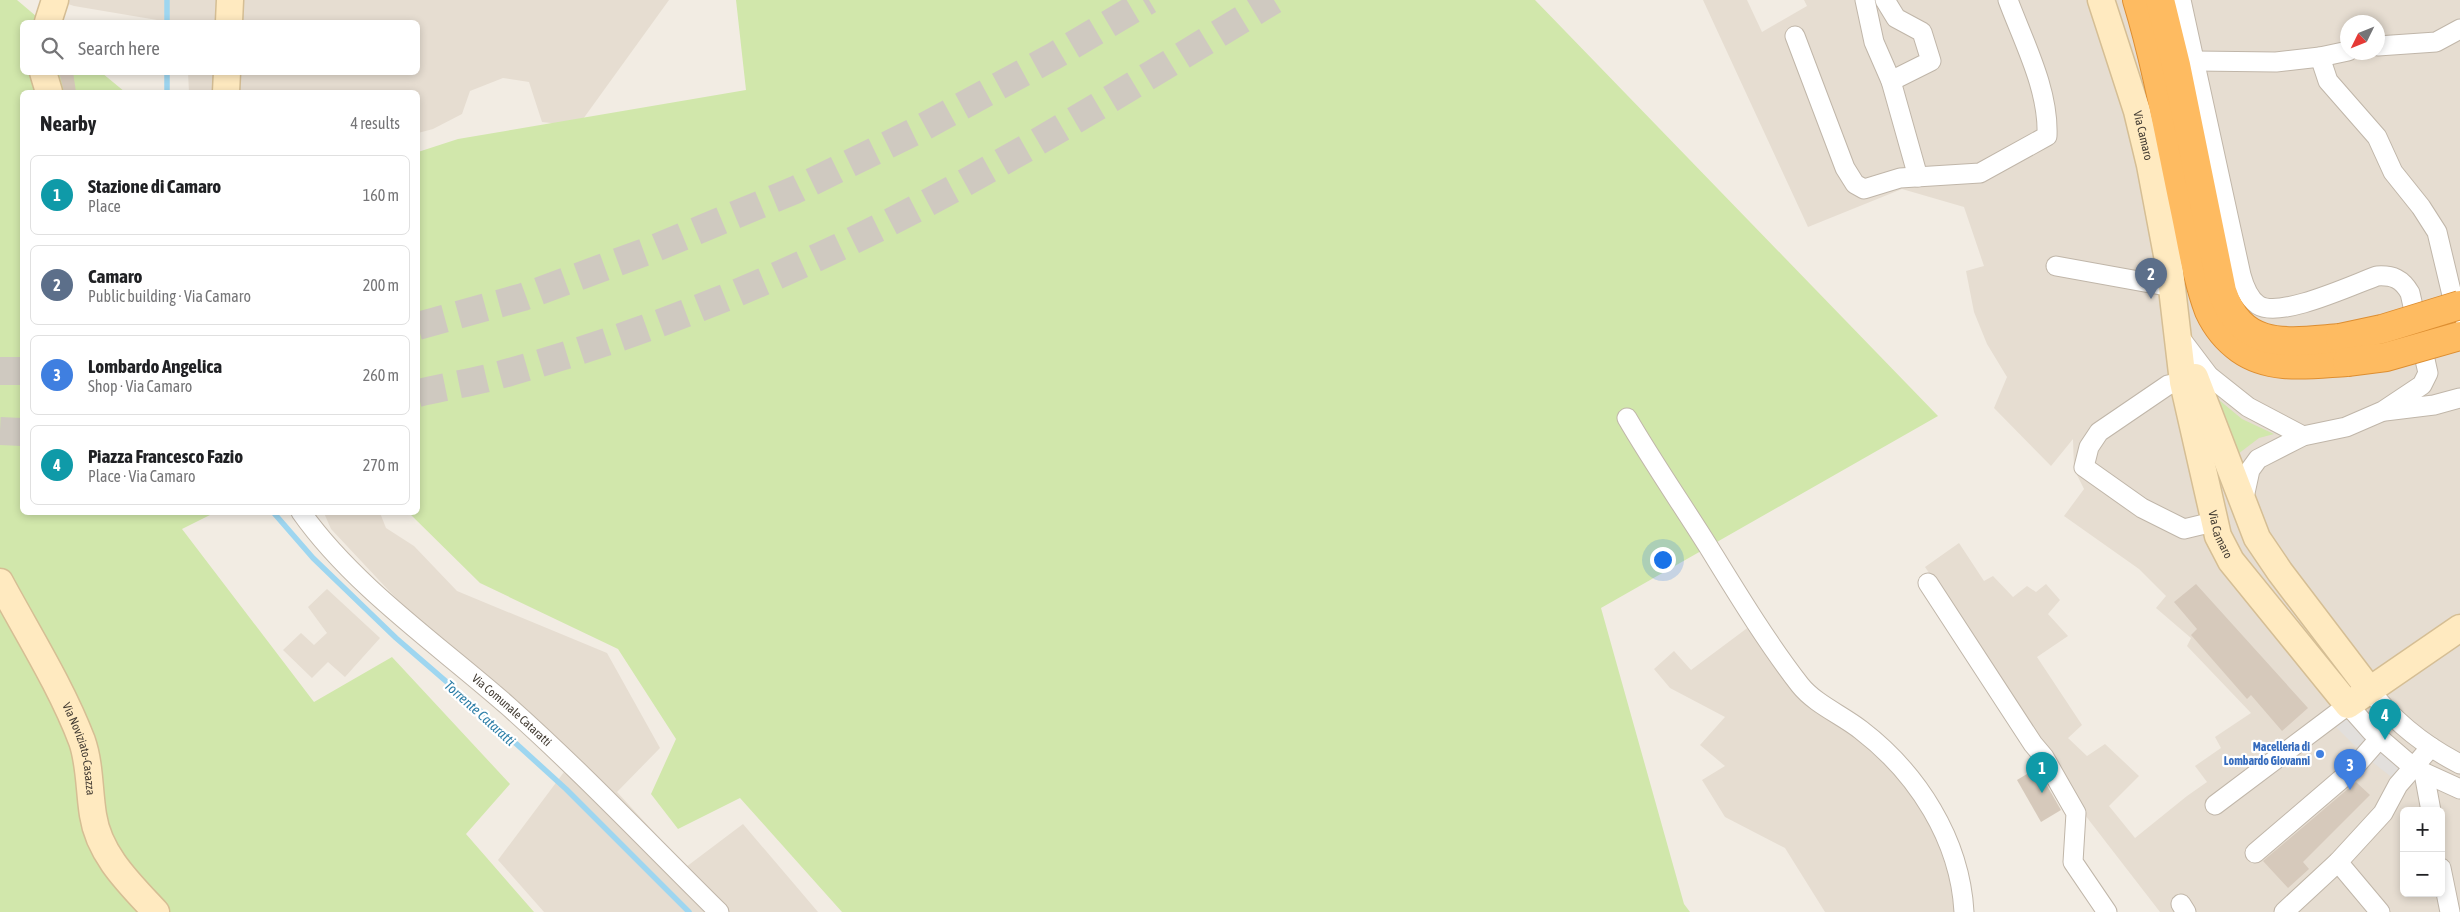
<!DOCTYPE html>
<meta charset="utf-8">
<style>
:root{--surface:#fff;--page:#f2f2f2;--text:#202124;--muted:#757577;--line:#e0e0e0;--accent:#2563eb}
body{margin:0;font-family:"Asap Condensed",sans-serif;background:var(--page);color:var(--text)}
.controls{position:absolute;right:15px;bottom:15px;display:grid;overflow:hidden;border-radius:8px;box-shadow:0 2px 8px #0003}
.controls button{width:45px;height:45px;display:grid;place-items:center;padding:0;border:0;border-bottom:1px solid var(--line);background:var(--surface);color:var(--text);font:25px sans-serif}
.compass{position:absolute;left:2340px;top:15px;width:45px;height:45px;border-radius:50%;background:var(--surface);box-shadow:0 2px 8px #0003;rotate:227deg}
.you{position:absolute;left:1662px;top:559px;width:18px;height:18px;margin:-12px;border:4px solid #fff;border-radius:50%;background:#1a73e8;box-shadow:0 0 0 8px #1a73e833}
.badge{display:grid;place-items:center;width:32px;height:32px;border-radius:50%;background:var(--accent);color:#fff;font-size:16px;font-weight:700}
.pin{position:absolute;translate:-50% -41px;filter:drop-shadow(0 1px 2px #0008)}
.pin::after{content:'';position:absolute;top:26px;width:18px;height:15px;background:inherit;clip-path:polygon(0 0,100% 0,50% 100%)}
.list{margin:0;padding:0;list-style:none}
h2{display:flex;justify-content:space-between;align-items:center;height:65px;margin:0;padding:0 20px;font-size:21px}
h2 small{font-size:16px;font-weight:400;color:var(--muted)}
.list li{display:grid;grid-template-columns:32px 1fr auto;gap:15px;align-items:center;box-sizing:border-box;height:80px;margin:0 10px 10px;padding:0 10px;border:1px solid var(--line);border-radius:8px}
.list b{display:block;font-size:19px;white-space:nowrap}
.list p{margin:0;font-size:16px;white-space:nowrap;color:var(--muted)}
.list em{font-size:16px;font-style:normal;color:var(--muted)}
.icon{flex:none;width:28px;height:28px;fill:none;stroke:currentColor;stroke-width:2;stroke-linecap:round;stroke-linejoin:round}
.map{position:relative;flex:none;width:2460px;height:912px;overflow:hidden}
.search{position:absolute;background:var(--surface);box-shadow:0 2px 8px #0003;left:20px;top:20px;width:400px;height:55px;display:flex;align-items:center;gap:12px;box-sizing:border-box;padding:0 18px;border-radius:8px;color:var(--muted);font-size:19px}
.panel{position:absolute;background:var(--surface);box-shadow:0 2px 8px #0003;left:20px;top:90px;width:400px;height:425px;border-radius:8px}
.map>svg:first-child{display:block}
.residential{fill:#e6ddd1;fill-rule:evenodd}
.green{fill:#d1e7ab}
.parking{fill:#e2dfdc}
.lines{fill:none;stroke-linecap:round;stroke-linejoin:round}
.stream{stroke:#9ed6f0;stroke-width:5.5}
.building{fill:#d6c9bb}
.highway-tunnel{stroke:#cfc9c0;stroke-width:28;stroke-dasharray:28 14;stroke-linecap:butt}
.street-casing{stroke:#c0b6a9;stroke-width:21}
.secondary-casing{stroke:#d5be94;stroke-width:29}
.highway-casing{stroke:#dd8e31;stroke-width:30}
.street{stroke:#fff;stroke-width:19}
.secondary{stroke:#ffeac0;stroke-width:26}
.highway{stroke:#febb61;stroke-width:28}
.highway-bridge-casing{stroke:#dd8e31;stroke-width:30;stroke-linecap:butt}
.highway-bridge{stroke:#febb61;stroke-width:28}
.shop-dot{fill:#3f7fe0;stroke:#fff;stroke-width:2}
.labels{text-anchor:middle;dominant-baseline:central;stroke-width:4.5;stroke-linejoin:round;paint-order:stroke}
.street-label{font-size:12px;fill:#433c33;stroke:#fff}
.shop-label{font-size:12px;font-weight:bold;fill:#366cbe;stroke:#fff;text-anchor:end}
.water-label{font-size:14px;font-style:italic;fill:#2c7ea7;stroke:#fff}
</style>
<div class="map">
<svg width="2460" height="912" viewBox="0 0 2460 912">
<rect width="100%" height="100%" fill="#f2ece3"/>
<g class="residential">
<polygon points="56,0 669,0 578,126 542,122 529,82 503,78 470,91 462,114 433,129 418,133 418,92 189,92 188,73 418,72 418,22 169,22 74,6"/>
<path d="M1703 0H1747L1762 32 1807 6 1804 0H2460V912H2160L2085 815 2036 731 1925 567 1959 543 1984 581 1993 576 2013 597 2027 586 2036 592 2046 584 2060 600 2048 614 2068 636 2037 657 2082 725 2068 738 2087 756 2105 744 2139 776 2109 806 2135 838 2187 796 2207 782 2195 766 2221 748 2215 737 2251 713 2187 646 2191 638 2156 608 2166 596 2139 569 2064 516 2084 489 2074 469 2073 439 2051 466 1994 408 2007 377 1987 344 1974 312 1966 271 1984 266 1964 207 1902 189 1808 227ZM2348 22H2378V52H2348ZM2404 811H2441V893H2404Z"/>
<polygon points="324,513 380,513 386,528 414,546 457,591 607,653 660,748 617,792 686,867 743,824 818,912 544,912 498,860 576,756 407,610 331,529"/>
<polygon points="327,589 380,638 345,677 328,662 312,678 283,650 301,633 314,645 327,633 308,607"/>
<polygon points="1750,626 1828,715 1887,762 1915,795 1933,828 1948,873 1955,912 1825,912 1785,848 1725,817 1702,780 1725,766 1700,745 1725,717 1670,688 1654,669 1674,651 1691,670"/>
</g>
<g class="green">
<polygon points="0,0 17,0 43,22 22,22 22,72 102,73 125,92 22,92 22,512 214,513 182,529 314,702 392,657 510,784 466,834 534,912 0,912"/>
<polygon points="736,0 1535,0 1938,416 1601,608 1684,904 1690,912 842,912 740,798 678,829 651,794 676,739 618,649 480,583 409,513 418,512 418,152 458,139 746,90"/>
<polygon points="2219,400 2242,419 2274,434 2259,438 2238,454"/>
</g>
<g class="parking">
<polygon points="2343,712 2367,738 2357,748 2333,724"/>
<polygon points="2377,749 2400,768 2394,779 2367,758"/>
</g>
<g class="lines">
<g class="stream">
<polyline points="167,22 167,0"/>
<polyline points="167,92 167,72"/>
<polyline points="273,512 313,558 396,638 478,709 566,789 689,912"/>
</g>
</g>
<g class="building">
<polygon points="59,72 73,72 76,92 64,92"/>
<polygon points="2196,584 2308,708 2282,731 2251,695 2247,699 2191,635 2197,629 2174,602"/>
<polygon points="2037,768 2061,810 2041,822 2017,780"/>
<polygon points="2356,782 2370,795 2303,862 2309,869 2288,888 2263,861"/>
</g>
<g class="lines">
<g class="highway-tunnel">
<polyline points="418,326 523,297 653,249 795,190 916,131 1054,56 1149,0"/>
<polyline points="0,371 22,371"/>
<path d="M418 393C448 386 480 381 510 372 615 342 720 303 818 257 976 184 1125 90 1274 0"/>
<polyline points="0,431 22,432"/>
</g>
<defs>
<g id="street">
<polyline points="1865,0 1874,42 1891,81 1918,177"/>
<polyline points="1885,0 1896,18 1922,32 1931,61 1891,81"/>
<path d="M2181 0 2241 275C2244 286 2248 298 2258 305 2280 319 2352 285 2377 276 2393 275 2402 279 2410 293L2428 373 2422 385 2383 411 2346 427 2303 436 2258 459 2250 470 2243 502"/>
<path d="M1795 36 1845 168 1855 184 1864 189 1900 178 1980 173 2047 136C2049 90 2024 43 2008 0"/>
<polyline points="2378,46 2436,42 2460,29"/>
<polyline points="2320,57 2328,81 2377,137 2393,172 2421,207 2437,232 2452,295 2460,317"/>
<polyline points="2196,61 2276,62 2320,57 2348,51"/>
<polyline points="2056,266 2172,287"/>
<polyline points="2178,335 2209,376 2248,407 2303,436"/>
<polyline points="2209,376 2168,385 2099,432 2089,447 2084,467 2142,508 2184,529 2213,522"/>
<polyline points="2385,411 2434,405 2460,398"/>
<path d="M1627 418C1652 461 1681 503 1708 546 1737 593 1766 641 1800 685 1815 704 1842 715 1861 730 1917 773 1960 839 1964 912"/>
<path id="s1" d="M301 512C353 586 440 646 508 706 581 771 649 843 719 912"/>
<polyline points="1928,583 2033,744 2044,757 2076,813 2073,862 2107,912"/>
<path d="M2369 689C2394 722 2423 745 2460 764"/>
<polyline points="2424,773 2431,811"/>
<polyline points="2215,805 2348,705 2371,731 2414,768 2460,789"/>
<polyline points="2255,853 2352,770 2379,739"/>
<polyline points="2338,862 2380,912"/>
<polyline points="2441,868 2450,912"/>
<polyline points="2181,904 2186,912"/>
<polyline points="2284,912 2338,862 2383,813 2398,785 2431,747"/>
</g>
<g id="secondary">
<path id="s2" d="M2101 0 2137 111 2150 165 2170 271 2183 382 2218 536 2231 561 2348 705 2460 628"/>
<polyline points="48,22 55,0"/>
<polyline points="229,22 230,0"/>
<polyline points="43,72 49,92"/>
<polyline points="226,92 227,72"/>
<polyline points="2195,377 2257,538 2280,572 2369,689"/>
<path id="s3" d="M0 582C28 634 61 686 82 741 90 764 89 790 93 815 99 855 130 884 156 912"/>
</g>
<g id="highway">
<path d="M2137 0C2158 69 2170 141 2185 211 2192 244 2197 279 2209 311 2216 326 2226 339 2240 349 2271 371 2311 364 2347 362"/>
<path d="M2160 0 2176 65 2222 291C2242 352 2288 342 2340 338"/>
</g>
</defs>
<use href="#street" class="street-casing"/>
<use href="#secondary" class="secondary-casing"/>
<use href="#highway" class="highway-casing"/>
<use href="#street" class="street"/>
<use href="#secondary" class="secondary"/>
<use href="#highway" class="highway"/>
<defs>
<g id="highway-bridge">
<polyline points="2340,338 2382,329 2460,305"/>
<polyline points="2347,362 2386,357 2460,336"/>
</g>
</defs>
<use href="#highway-bridge" class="highway-bridge-casing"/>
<use href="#highway-bridge" class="highway-bridge"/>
</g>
<circle class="shop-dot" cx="2320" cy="754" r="5"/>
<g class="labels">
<g class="street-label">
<text stroke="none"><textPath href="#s2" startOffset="142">Via Camaro</textPath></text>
<text stroke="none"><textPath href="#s2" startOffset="549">Via Camaro</textPath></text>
<text stroke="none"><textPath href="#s1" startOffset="290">Via Comunale Cataratti</textPath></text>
<text stroke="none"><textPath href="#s3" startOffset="186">Via Noviziato-Casazza</textPath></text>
</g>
<g class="shop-label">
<text x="2310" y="747">Macelleria di<tspan x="2310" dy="14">Lombardo Giovanni</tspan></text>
</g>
<g class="water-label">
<text transform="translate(480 713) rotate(42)">Torrente Cataratti</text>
</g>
</g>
</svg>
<div class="controls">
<button>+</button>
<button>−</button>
</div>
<svg class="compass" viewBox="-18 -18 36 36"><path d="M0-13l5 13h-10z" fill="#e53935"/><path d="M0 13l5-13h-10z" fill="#757577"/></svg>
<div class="you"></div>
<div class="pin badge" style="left:2042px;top:793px;background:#0f9aa8">1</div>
<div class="pin badge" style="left:2151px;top:299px;background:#5c6f8a">2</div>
<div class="pin badge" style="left:2350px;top:790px;background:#3f7fe0">3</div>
<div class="pin badge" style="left:2385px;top:740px;background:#0f9aa8">4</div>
<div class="search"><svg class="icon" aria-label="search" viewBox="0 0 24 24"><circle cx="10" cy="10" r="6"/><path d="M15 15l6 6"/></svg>Search here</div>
<section class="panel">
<h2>Nearby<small>4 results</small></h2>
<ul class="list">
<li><span class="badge" style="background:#0f9aa8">1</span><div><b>Stazione di Camaro</b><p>Place</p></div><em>160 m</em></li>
<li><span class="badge" style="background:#5c6f8a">2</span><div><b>Camaro</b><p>Public building · Via Camaro</p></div><em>200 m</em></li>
<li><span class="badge" style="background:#3f7fe0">3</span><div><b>Lombardo Angelica</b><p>Shop · Via Camaro</p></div><em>260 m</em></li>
<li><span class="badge" style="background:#0f9aa8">4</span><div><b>Piazza Francesco Fazio</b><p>Place · Via Camaro</p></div><em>270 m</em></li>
</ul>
</section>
</div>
